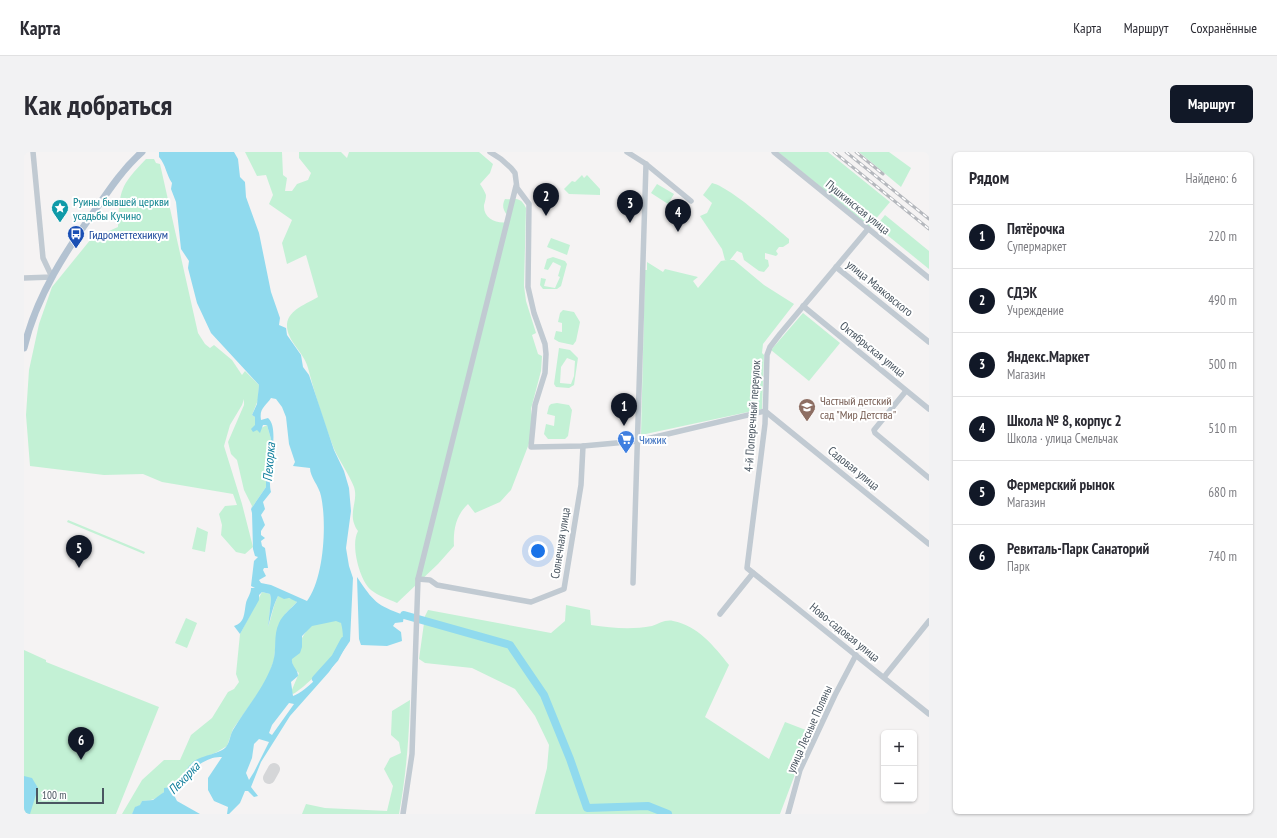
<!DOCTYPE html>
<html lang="ru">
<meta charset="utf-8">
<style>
:root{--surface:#fff;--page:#f2f2f3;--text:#2b2b33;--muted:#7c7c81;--line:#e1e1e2;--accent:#111827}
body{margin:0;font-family:"PT Sans Narrow",sans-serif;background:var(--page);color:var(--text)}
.controls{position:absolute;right:12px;bottom:12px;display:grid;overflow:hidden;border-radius:6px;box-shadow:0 1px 3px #0004}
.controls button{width:36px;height:36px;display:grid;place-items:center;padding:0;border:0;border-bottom:1px solid var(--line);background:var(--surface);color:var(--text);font:20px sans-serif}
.scale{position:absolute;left:12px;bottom:10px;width:68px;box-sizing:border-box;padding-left:4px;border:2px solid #4a5661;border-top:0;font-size:11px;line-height:14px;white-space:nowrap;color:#4a5661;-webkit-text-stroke:3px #fff;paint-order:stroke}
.you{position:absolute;left:514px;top:399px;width:14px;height:14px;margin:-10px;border:3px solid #fff;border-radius:50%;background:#1a73e8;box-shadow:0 0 0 6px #1a73e833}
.badge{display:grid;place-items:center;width:26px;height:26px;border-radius:50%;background:var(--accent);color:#fff;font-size:13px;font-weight:700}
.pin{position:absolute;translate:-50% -33px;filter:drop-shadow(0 1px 2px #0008)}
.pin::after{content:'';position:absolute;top:21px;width:14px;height:12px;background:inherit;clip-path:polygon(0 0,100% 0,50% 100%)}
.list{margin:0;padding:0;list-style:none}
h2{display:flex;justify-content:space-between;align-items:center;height:52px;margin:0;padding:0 16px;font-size:17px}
h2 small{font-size:13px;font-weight:400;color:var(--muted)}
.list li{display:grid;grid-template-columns:26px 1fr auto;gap:12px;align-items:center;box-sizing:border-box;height:64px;padding:0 16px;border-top:1px solid var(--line)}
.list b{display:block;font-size:15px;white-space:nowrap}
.list p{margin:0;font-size:13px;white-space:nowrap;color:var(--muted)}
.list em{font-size:13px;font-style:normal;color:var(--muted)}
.map{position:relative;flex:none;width:905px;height:662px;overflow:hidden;border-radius:6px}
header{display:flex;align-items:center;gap:24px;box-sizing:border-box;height:56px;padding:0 20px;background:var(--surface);border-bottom:1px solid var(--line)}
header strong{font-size:19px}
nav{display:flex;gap:22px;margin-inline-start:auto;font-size:14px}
.intro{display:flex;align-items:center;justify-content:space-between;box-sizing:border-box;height:96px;padding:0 24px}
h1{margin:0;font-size:28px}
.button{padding:10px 18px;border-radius:6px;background:var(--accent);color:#fff;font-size:14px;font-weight:700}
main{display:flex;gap:24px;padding:0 24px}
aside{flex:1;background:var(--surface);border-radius:6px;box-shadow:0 1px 3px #0004}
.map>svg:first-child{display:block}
.green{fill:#c3f1d5;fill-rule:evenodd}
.water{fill:#90daee;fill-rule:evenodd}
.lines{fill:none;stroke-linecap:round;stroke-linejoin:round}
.river{stroke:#90daee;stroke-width:8}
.taxiway{stroke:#d5d6d8;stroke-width:12}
.minor{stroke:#c1cad2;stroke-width:5.5}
.major{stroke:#b3c2d1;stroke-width:7}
.rail-casing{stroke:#b5b8bd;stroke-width:3}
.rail{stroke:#fff;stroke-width:1.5;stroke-dasharray:4.5;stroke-linecap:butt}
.labels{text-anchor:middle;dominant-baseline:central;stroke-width:4;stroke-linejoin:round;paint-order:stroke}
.culture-label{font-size:12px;fill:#0d838f;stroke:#fff;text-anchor:start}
.street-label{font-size:12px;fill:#4a5661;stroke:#fff}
.transit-label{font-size:12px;fill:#164399;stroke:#fff;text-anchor:start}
.education-label{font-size:12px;fill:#785e54;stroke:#fff;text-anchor:start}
.shop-label{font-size:12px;fill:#366cbe;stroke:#fff;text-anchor:start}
.water-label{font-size:13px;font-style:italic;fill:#0c7c9b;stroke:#fff}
</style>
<header>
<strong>Карта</strong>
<nav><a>Карта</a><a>Маршрут</a><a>Сохранённые</a></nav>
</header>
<div class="intro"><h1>Как добраться</h1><a class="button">Маршрут</a></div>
<main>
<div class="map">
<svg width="905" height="662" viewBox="0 0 905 662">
<rect width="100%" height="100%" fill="#f5f3f3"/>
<g class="green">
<path d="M221 0H258L259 23 263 26 261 39H268L273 32 284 28 287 21 275 6V0H317L323 6 325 0H455L469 12 466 21 456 32C458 35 461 40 462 43 462 46 461 50 460 53 459 66 472 72 484 70L486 66C480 60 477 55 481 47 492 48 496 44 502 56L500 134 502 149 512 181 508 183 514 202 518 204 517 219 507 257 508 266 506 289 487 338 476 350 451 361 444 352C432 363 429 378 430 394L414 412 373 451C365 447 354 444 347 438 336 429 326 393 334 379 322 362 335 350 330 335 325 322 316 310 310 297 300 271 291 243 284 216 280 200 262 189 263 172 265 157 283 152 294 145L282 103 263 112 258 91 268 68 245 52 249 43 242 23 233 24Z"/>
<polygon points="754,0 804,0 866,50 845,75"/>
<polygon points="835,0 865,0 887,16 877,35"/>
<path d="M122 7H130L132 11 136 12 174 181 181 192 186 196 190 193 208 208 218 223 221 219 235 233 234 248 228 263 231 265 233 278 243 273 247 287 242 305V335L227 357 228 354 220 338 213 308 207 302 204 290 220 253V247L218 253 206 273 200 294 218 352 229 395 221 402 212 400 197 383 198 373 195 362 201 354 213 353 209 342 138 330 119 322 80 323 6 314 2 263 5 218 15 172 28 135 67 87 94 75C96 38 95 35 122 7Z"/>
<polygon points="558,23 560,26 563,23 576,37 576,43 545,42 540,37 548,29 551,30"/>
<path d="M688 31C706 35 749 74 765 87V91L759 95H755L752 99 754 102 752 104 741 101V107L744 108 745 114 740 120 735 119 720 108 718 101 713 99 706 108H710L740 133 770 152 739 192 738 201 740 203 738 257 617 283 621 118H623V110L639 120 641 117 674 125 669 129 674 136 697 109 703 108H701L698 97 676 64 683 61 688 51 679 43Z"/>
<polygon points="633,32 650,42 644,52 627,41"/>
<polygon points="861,63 905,99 905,117 852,74"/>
<polygon points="527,86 546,93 543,103 523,95"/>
<polygon points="529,105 541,109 543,112 537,134 533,137 519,137 516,133 517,126 522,127 520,134 531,136 536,125 534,124 537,114 529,110 524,118 520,117 523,107"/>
<polygon points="539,158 550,160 556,170 552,189 549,193 535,190 530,187 532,179 538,180 538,171 534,170 536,161"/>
<polygon points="779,161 816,191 785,229 747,198"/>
<path d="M535 196 546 198 554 206 550 233 545 236 532 235 530 232ZM543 206 551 209 550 224 547 232 536 231 537 215Z"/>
<polygon points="533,251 545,253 548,258 544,284 541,287 524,287 520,282 522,272 530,274 531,264 523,262 525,254 527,252"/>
<polygon points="44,368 121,400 120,402 43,370"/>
<polygon points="173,375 184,380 181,400 168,397"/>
<path d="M238 440 246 442 247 447 244 475C248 464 249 454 254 444L269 447 273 450 262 461 253 480 250 508 242 530 209 577 203 594 193 600 168 611C166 617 148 635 142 636 138 646 127 649 118 649L117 653 112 655 108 662H98L118 628 140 608H156L167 583 188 566 204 540 210 537 215 530 212 522 216 482Z"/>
<path d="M542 453 566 458 567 473C588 476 607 478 628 474 634 472 642 467 649 469 674 474 690 494 705 513L681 565 745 607 761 570 787 580 756 662H511L523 616 525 593 511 564 491 537 448 516 401 511 395 507 401 464 404 458 527 481 541 469Z"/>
<polygon points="162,466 173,471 163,496 151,491"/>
<path d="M315 468 319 474C319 480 320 489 317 495 312 505 278 538 269 542L267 540 275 521 269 516 267 504 286 473Z"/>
<polygon points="0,498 22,508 22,510 135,555 92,662 0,662"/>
<path d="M386 548C385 587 382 624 375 662H278L282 652 301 656 363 659 369 634 360 617 366 606 377 601 375 590 367 583 368 559Z"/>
</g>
<g class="water">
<path d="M135 0H210L214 7 216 25 221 30 222 45 235 81 247 140 256 166 255 173 262 176 263 183 277 203 279 215 285 223 310 298 320 319 325 336 327 359 322 396 325 414 329 426 326 489 305 520 266 564 237 610 227 635 234 644 230 645 224 639H221L216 651 205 662H203L204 655 190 649 184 638V626L198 605C180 603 156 626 150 643L153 649 176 662H108L111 655 116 653 118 649 129 648 140 640V636C152 635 160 619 168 611 174 604 196 602 202 595 206 590 206 583 209 578 223 554 240 537 249 510 253 498 249 483 255 471 259 462 267 457 273 450L265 446 260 447 254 444C249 454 247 464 244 475L247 447 246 442 238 440 235 443V448L216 482 210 474C221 471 220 461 222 451 223 446 227 442 227 436H231L227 434 230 409 234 405 231 404 229 397 228 361 227 357 242 335V305L247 287 243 273H239L236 281 233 278 229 280 227 277 231 273V265L228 263 233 252 235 233 187 181 173 151 164 116 165 109 157 97 152 50 147 37 148 31C142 22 142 13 135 5ZM247 246 252 247 258 255 262 265 265 292 271 310 269 314 286 316C286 325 295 334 297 344 303 371 300 427 283 449L247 433 237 431 235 428 242 424 239 418 240 416H244L241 396 238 394 237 389 241 386 237 383V379L241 373 237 363 241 357 239 350 247 340C242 321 257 277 244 266L237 268C235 256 242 254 247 246ZM312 469 317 471C319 478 320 490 317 496 312 508 281 541 269 544L267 530 274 524C274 517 267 514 268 507L276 501 278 495V484L288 474ZM265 551 270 552 248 583 245 581 248 573ZM235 587 245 590 230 620 225 628 222 621 228 606 230 592Z"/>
<path d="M333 425C350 450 352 453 380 463L379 470 371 471 369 474 377 480 378 489 363 494 337 493 335 487Z"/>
<polygon points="0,624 8,626 14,636 6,662 0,662"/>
</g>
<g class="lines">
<g class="river">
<polyline points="380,463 486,493 520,543 546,607 563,656 624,654 644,662"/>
<polyline points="292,527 311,506 320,489"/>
</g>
<polyline class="taxiway" points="245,626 250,617"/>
<g class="minor">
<polyline points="466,0 477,7 487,16 491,21 493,36 505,52 504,135 510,161 521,192 522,202 521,221 511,253 507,295 559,294 614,289 741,259"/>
<polyline points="603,0 622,12 667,49"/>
<polyline points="750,0 905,126"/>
<polyline points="844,77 756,182 746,195 743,203 741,272 723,416 905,562"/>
<polyline points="812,115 905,190"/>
<polyline points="0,126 28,125 19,106 9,0"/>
<polyline points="779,154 905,257"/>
<polyline points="882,239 850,278 851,281 905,326"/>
<polyline points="741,259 905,392"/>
<polyline points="394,427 406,428 413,433 507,450 540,437 557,333 559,294"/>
<polyline points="609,431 622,12"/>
<polyline points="696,462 729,421"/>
<polyline points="860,525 905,469"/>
<polyline points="379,662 388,602 394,427 492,34"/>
<polyline points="764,662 776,618 811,543 832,503"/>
</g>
<path class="major" d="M0 196C12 144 43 97 74 54 87 35 100 16 118 0"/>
<defs>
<g id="rail">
<polyline points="810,0 905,77"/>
<polyline points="822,0 905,67"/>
<polyline points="832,0 859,22"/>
</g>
</defs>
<use href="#rail" class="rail-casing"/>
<use href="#rail" class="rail"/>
</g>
<defs>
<symbol id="sight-pin" viewBox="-11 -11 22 30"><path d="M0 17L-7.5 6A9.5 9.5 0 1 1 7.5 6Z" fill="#0f9aa8" stroke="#fff"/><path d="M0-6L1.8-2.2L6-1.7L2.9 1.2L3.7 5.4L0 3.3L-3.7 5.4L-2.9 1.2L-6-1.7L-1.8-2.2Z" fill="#fff"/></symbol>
<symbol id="bus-pin" viewBox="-11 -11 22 30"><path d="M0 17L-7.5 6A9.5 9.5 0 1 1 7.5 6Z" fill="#1a4fb4" stroke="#fff"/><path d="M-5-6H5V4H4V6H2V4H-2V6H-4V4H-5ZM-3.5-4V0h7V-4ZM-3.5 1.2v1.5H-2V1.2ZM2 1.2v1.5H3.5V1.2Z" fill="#fff"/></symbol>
<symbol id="school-pin" viewBox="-11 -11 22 30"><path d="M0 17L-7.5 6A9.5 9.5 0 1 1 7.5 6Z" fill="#8d6e63" stroke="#fff"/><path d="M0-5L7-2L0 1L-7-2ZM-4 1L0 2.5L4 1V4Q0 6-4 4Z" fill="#fff"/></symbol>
<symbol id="supermarket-pin" viewBox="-11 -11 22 30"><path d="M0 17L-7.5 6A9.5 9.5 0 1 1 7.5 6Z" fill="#3f7fe0" stroke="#fff"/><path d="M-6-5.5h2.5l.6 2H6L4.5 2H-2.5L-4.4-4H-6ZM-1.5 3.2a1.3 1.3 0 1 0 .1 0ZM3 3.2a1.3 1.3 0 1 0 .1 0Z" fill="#fff"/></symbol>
</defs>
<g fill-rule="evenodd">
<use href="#sight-pin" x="26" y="46" width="20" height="27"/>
<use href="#bus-pin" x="42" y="72" width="20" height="27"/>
<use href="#school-pin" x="773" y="245" width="20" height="27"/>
<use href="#supermarket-pin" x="592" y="277" width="20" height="27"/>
</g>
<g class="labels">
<g class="culture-label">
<text x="49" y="49">Руины бывшей церкви<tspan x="49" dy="14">усадьбы Кучино</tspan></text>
</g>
<g class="street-label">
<text transform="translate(834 55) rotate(39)">Пушкинская улица</text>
<text transform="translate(856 136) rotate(39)">улица Маяковского</text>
<text transform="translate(849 197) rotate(39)">Октябрьская улица</text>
<text transform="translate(728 264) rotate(-86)">4-й Поперечный переулок</text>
<text transform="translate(830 316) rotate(39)">Садовая улица</text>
<text transform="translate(536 391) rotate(-81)">Солнечная улица</text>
<text transform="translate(821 480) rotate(39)">Ново-садовая улица</text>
<text transform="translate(785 577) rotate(-66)">улица Лесные Поляны</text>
</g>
<g class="transit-label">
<text x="65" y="82">Гидрометтехникум</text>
</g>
<g class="education-label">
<text x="796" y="248">Частный детский<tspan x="796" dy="14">сад "Мир Детства"</tspan></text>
</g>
<g class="shop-label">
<text x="615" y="287">Чижик</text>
</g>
<g class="water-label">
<text transform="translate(245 310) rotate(-85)">Пехорка</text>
<text transform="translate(160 626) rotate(-46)">Пехорка</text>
</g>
</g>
</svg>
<div class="controls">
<button>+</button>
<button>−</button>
</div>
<div class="scale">100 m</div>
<div class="you"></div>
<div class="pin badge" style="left:600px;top:274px">1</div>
<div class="pin badge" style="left:522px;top:64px">2</div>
<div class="pin badge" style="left:606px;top:71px">3</div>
<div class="pin badge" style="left:654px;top:80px">4</div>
<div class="pin badge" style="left:55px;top:416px">5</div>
<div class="pin badge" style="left:57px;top:608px">6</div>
</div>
<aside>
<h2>Рядом<small>Найдено: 6</small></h2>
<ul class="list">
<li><span class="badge">1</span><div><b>Пятёрочка</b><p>Супермаркет</p></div><em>220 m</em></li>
<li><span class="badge">2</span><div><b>СДЭК</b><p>Учреждение</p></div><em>490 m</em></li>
<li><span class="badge">3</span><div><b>Яндекс.Маркет</b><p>Магазин</p></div><em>500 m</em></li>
<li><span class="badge">4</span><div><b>Школа № 8, корпус 2</b><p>Школа · улица Смельчак</p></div><em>510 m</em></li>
<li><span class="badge">5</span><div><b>Фермерский рынок</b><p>Магазин</p></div><em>680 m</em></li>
<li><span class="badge">6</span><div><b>Ревиталь-Парк Санаторий</b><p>Парк</p></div><em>740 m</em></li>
</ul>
</aside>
</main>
